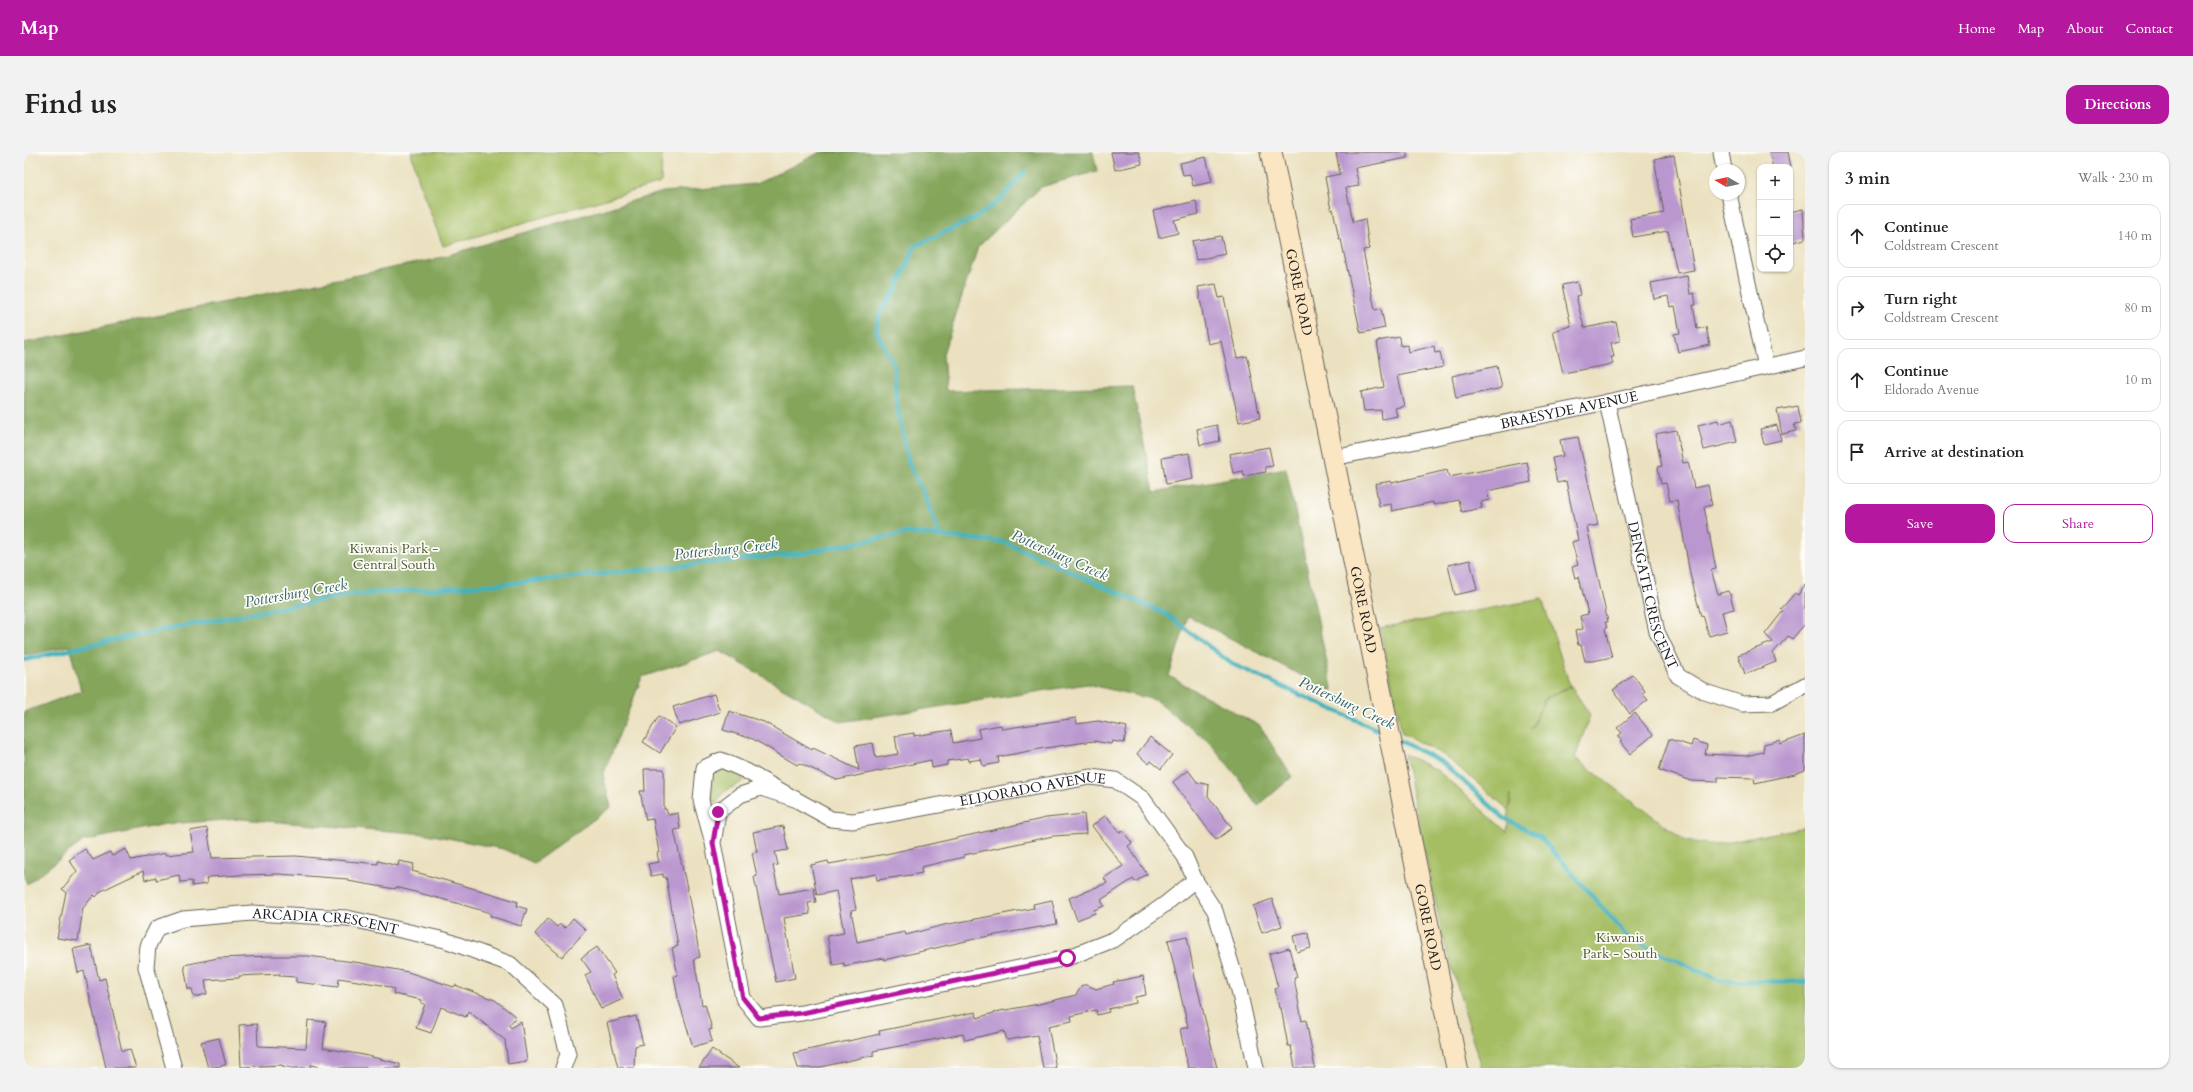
<!DOCTYPE html>
<meta charset="utf-8">
<style>
:root{--surface:#fff;--page:#f2f2f2;--text:#222;--muted:#767676;--line:#e0e0e0;--accent:#b5179e}
body{margin:0;font-family:Cardo,serif;background:var(--page);color:var(--text)}
.controls{position:absolute;right:12px;top:12px;display:grid;overflow:hidden;border-radius:8px;box-shadow:0 1px 3px #0004}
.controls button{width:36px;height:36px;display:grid;place-items:center;padding:0;border:0;border-bottom:1px solid var(--line);background:var(--surface);color:var(--text);font:20px sans-serif}
.compass{position:absolute;left:1685px;top:12px;width:36px;height:36px;border-radius:50%;background:var(--surface);box-shadow:0 1px 3px #0004;rotate:279deg}
.stop{position:absolute;width:12px;height:12px;margin:-9px;border:3px solid #b5179e;border-radius:50%;background:#fff}
.stop.end{background:#b5179e;border-color:#fff;box-shadow:0 1px 4px #0008}
.list{margin:0;padding:0;list-style:none}
h2{display:flex;justify-content:space-between;align-items:center;height:52px;margin:0;padding:0 16px;font-size:17px}
h2 small{font-size:13px;font-weight:400;color:var(--muted)}
.list li{display:grid;grid-template-columns:26px 1fr auto;gap:12px;align-items:center;box-sizing:border-box;height:64px;margin:0 8px 8px;padding:0 8px;border:1px solid var(--line);border-radius:12px}
.list b{display:block;font-size:15px;white-space:nowrap}
.list p{margin:0;font-size:13px;white-space:nowrap;color:var(--muted)}
.list em{font-size:13px;font-style:normal;color:var(--muted)}
.actions{display:flex;gap:8px;padding:12px 16px}
.actions a{flex:1;padding:9px 0;border:1px solid var(--accent);border-radius:12px;text-align:center;font-size:14px;color:var(--accent)}
.actions .main{background:var(--accent);color:#fff}
.icon{flex:none;width:22px;height:22px;fill:none;stroke:currentColor;stroke-width:2;stroke-linecap:round;stroke-linejoin:round}
.map{position:relative;flex:none;width:1781px;height:916px;overflow:hidden;border-radius:12px}
header{display:flex;align-items:center;gap:24px;box-sizing:border-box;height:56px;padding:0 20px;background:var(--accent);color:#fff}
header strong{font-size:19px}
nav{display:flex;gap:22px;margin-inline-start:auto;font-size:14px}
.intro{display:flex;align-items:center;justify-content:space-between;box-sizing:border-box;height:96px;padding:0 24px}
h1{margin:0;font-size:28px}
.button{padding:10px 18px;border-radius:12px;background:var(--accent);color:#fff;font-size:14px;font-weight:700}
main{display:flex;gap:24px;padding:0 24px}
aside{flex:1;background:var(--surface);border-radius:12px;box-shadow:0 1px 3px #0004}
.map>svg:first-child{display:block}
.green{fill:#a5be64;stroke:#606d40}
.forest{fill:#84a55a;stroke:#50603b}
.lines{fill:none;stroke-linecap:round;stroke-linejoin:round}
.stream{stroke:#41b1bc;stroke-width:4.5}
.building{fill:#ba97cf}
.minor-casing{stroke:#646155;stroke-width:17}
.secondary-casing{stroke:#646155;stroke-width:23}
.minor{stroke:#fff;stroke-width:15}
.secondary{stroke:#fbe6c4;stroke-width:21}
.route{stroke:#b5179e;stroke-width:5}
.labels{text-anchor:middle;dominant-baseline:central;stroke-width:3.5;stroke-linejoin:round;paint-order:stroke}
.street-label{font-size:14px;fill:#1c1c1c;stroke:#fdfcf7}
.park-label{font-size:14px;fill:#535d39;stroke:#fdfcf7}
.water-label{font-size:15px;font-style:italic;fill:#2d5f64;stroke:#fdfcf7}
</style>
<header>
<strong>Map</strong>
<nav><a>Home</a><a>Map</a><a>About</a><a>Contact</a></nav>
</header>
<div class="intro"><h1>Find us</h1><a class="button">Directions</a></div>
<main>
<div class="map">
<svg width="1781" height="916" viewBox="0 0 1781 916">
<rect width="100%" height="100%" fill="#fdfcf7"/>
<filter id="ink" filterUnits="userSpaceOnUse"><feTurbulence type="fractalNoise" baseFrequency=".025" numOctaves="2"/><feDisplacementMap in="SourceGraphic" scale="8" xChannelSelector="R" yChannelSelector="G"/><feConvolveMatrix kernelMatrix="1 2 1 2 8 2 1 2 1" color-interpolation-filters="sRGB"/></filter>
<filter id="wash" filterUnits="userSpaceOnUse"><feTurbulence type="fractalNoise" baseFrequency=".012" numOctaves="4" result="noise"/><feDisplacementMap in="SourceGraphic" scale="16" xChannelSelector="R" yChannelSelector="G"/><feGaussianBlur stdDeviation="0.9" result="paint"/><feColorMatrix in="noise" values="0 0 0 0 0 0 0 0 0 0 0 0 0 0 0 0 0 1.4 0 .05"/><feComposite in="paint" operator="in"/></filter>
<g filter="url(#wash)">
<rect width="100%" height="100%" fill="#ebe1c0"/>
<g class="green">
<polygon points="387,0 638,0 637,31 419,94 397,36"/>
<polygon points="1518,447 1546,534 1521,546 1507,577 1521,547 1547,534 1566,563 1551,606 1662,689 1691,693 1781,675 1781,916 1457,916 1418,782 1380,602 1414,619 1483,680 1487,642 1485,658 1421,604 1378,581 1356,476"/>
<polygon points="697,616 718,624 720,629 700,640 693,650 683,647 681,627 688,618"/>
</g>
<polygon class="forest" points="797,0 1069,0 1073,19 1017,35 954,95 919,202 922,239 1108,234 1130,340 1262,316 1309,540 1164,464 1145,524 1236,574 1268,625 1234,654 1214,625 1185,590 1131,548 1063,532 817,570 696,499 618,525 579,623 587,655 510,711 479,697 403,682 216,667 142,672 59,689 3,732 0,725 0,560 57,539 45,494 0,504 0,191 407,108 639,40 732,32"/>
<g class="lines">
<g class="stream">
<polyline points="916,384 901,344 885,312 872,248 870,214 852,179 856,160 872,138 891,94 953,65 976,48 1001,19"/>
<polyline points="0,508 108,484 324,443 490,431 780,401 883,381 980,390 1142,462 1208,512 1359,580"/>
<polyline points="1372,587 1418,610 1480,666 1516,685 1606,787 1697,829 1781,830"/>
</g>
</g>
<g id="blocks">
<g class="building">
<polygon points="1087,0 1115,0 1118,12 1091,18"/>
<polygon points="1312,0 1383,0 1383,6 1331,16 1335,34 1322,36 1329,70 1341,67 1345,97 1339,98 1351,158 1357,156 1361,176 1337,181 1335,174 1317,87 1315,87 1309,57 1307,58 1301,25 1316,22"/>
<polygon points="1745,0 1764,0 1767,15 1749,15"/>
<polygon points="1650,3 1670,118 1653,121 1644,79 1609,85 1606,67 1640,61 1630,7"/>
<polygon points="1182,5 1188,30 1169,34 1166,22 1159,23 1156,11"/>
<polygon points="1172,49 1175,62 1150,68 1154,81 1135,86 1129,59"/>
<polygon points="1779,57 1781,87 1766,91 1766,60"/>
<polygon points="1197,84 1201,102 1172,108 1168,89"/>
<polygon points="1663,124 1666,142 1670,141 1672,153 1669,153 1673,177 1682,175 1686,193 1654,200 1650,182 1656,181 1651,154 1646,155 1644,144 1630,147 1627,131"/>
<polygon points="1553,130 1556,143 1552,144 1560,176 1592,170 1596,189 1587,191 1590,205 1587,205 1589,212 1539,221 1529,179 1547,174 1538,133"/>
<polygon points="1192,132 1195,146 1200,145 1213,206 1223,204 1225,211 1236,266 1215,270 1197,189 1184,192 1174,135"/>
<polygon points="1376,185 1377,194 1383,193 1384,200 1410,194 1411,201 1416,200 1419,215 1373,224 1380,254 1371,256 1373,264 1358,267 1357,258 1340,259 1337,240 1360,235 1353,189"/>
<polygon points="1473,214 1478,236 1432,246 1428,224"/>
<polygon points="1774,254 1777,271 1770,272 1772,279 1758,282 1753,258"/>
<polygon points="1694,268 1695,272 1708,268 1713,290 1680,298 1674,273"/>
<polygon points="1193,273 1196,289 1176,293 1173,277"/>
<polygon points="1753,273 1757,288 1740,292 1736,277"/>
<polygon points="1652,278 1659,311 1664,310 1670,336 1684,333 1688,353 1680,355 1692,417 1687,418 1694,442 1705,439 1710,457 1698,460 1703,479 1685,484 1679,463 1677,464 1666,422 1653,348 1646,349 1642,331 1637,332 1634,315 1638,314 1631,282"/>
<polygon points="1554,285 1574,373 1563,375 1584,470 1581,470 1583,476 1581,477 1588,505 1569,509 1561,509 1557,493 1554,493 1551,479 1559,477 1556,464 1564,462 1555,425 1551,426 1548,415 1554,413 1548,390 1554,388 1542,329 1533,331 1528,306 1539,304 1536,288"/>
<polygon points="1245,295 1249,314 1241,315 1242,320 1220,324 1219,319 1209,321 1205,302"/>
<polygon points="1165,301 1169,327 1142,332 1138,306"/>
<polygon points="1503,310 1507,330 1463,339 1465,348 1457,350 1458,356 1438,360 1435,348 1409,353 1409,350 1368,359 1367,352 1355,354 1351,332 1367,329 1368,331 1423,318 1425,325"/>
<polygon points="1446,408 1453,438 1431,443 1424,413"/>
<polygon points="1781,432 1781,472 1768,487 1764,484 1749,501 1752,510 1721,522 1714,503 1749,490 1741,482 1759,459 1757,457 1771,441 1774,443"/>
<polygon points="1609,523 1621,539 1618,541 1624,548 1606,562 1589,538"/>
<polygon points="690,542 696,560 655,573 649,555"/>
<polygon points="705,559 740,570 788,598 789,596 835,618 831,594 849,591 852,606 874,602 871,584 890,581 890,584 927,578 929,591 956,586 954,577 977,573 978,577 1052,566 1053,572 1074,569 1103,575 1100,591 1088,589 1087,592 1070,589 1021,596 974,605 975,611 959,614 957,607 945,609 944,606 923,609 923,613 908,616 907,608 813,628 775,611 773,613 729,587 699,578"/>
<polygon points="1611,561 1629,583 1606,602 1596,590 1598,589 1594,584 1598,581 1593,576"/>
<polygon points="635,564 652,575 636,601 619,590"/>
<polygon points="1781,583 1781,618 1771,622 1731,631 1730,626 1694,625 1694,630 1668,629 1635,618 1645,587 1667,594 1669,588 1683,593 1681,602 1722,604 1739,600 1740,592 1756,588 1756,592"/>
<polygon points="1126,585 1148,603 1137,617 1127,609 1125,612 1113,602"/>
<polygon points="620,617 640,617 640,657 642,657 644,663 654,661 656,677 650,678 663,736 676,805 670,807 678,853 681,852 688,877 685,878 688,889 669,895 654,846 650,824 654,823 648,796 654,794 642,725 639,725 639,722 627,724 624,712 635,710 633,701 635,700 629,667 622,668 616,639 621,639"/>
<polygon points="1164,618 1173,630 1185,633 1184,644 1208,676 1192,688 1149,630"/>
<polygon points="1060,662 1062,682 1029,684 940,703 940,705 897,715 898,721 887,723 853,728 852,722 826,727 832,757 827,758 833,790 881,780 882,783 920,773 1010,756 1009,752 1028,748 1033,772 955,786 860,808 860,806 820,814 820,811 809,813 803,784 820,781 812,739 793,743 787,713 804,709 805,712 862,702 1022,666"/>
<polygon points="1082,663 1096,681 1098,678 1108,691 1104,694 1123,722 1111,730 1109,727 1077,748 1080,754 1070,758 1071,761 1053,768 1045,746 1083,731 1080,726 1099,714 1068,674"/>
<polygon points="759,674 764,698 751,700 754,713 749,714 755,742 790,736 792,750 784,751 786,762 760,766 771,826 752,830 730,725 733,724 728,701 733,700 729,680"/>
<polygon points="183,676 188,706 272,704 354,712 354,709 374,714 375,709 390,712 388,719 469,742 494,750 493,754 503,757 497,774 466,764 467,762 463,760 429,750 372,735 371,737 324,729 324,727 255,722 215,723 185,725 182,727 183,732 168,734 168,729 156,730 155,723 132,728 132,725 121,728 119,719 77,739 72,745 70,743 59,756 54,789 33,786 42,740 38,737 53,719 45,708 61,697 69,708 86,700 88,704 102,697 107,708 142,701 142,703 170,700 166,679"/>
<polygon points="1248,747 1258,774 1238,781 1229,754"/>
<polygon points="549,766 562,778 538,805 511,782 524,767 533,775 536,772 541,776"/>
<polygon points="1284,781 1287,796 1273,800 1269,784"/>
<polygon points="1163,784 1171,826 1193,916 1164,916 1156,877 1164,875 1144,788"/>
<polygon points="67,793 75,828 81,826 98,899 106,897 112,916 82,916 60,819 54,821 49,797"/>
<polygon points="573,795 591,821 588,823 599,847 577,857 561,823 567,820 557,806"/>
<polygon points="1265,796 1273,825 1270,826 1278,869 1282,868 1291,916 1271,916 1267,894 1264,894 1257,856 1255,856 1251,837 1254,836 1245,802"/>
<polygon points="247,804 284,804 337,811 384,820 430,835 431,833 471,848 492,865 485,873 487,876 497,869 503,909 484,912 481,888 444,859 442,865 417,855 407,881 392,876 401,852 397,851 398,848 369,842 370,837 358,833 315,826 314,835 272,830 272,825 256,824 256,822 215,824 215,826 181,828 183,842 170,845 168,837 164,837 160,813 194,806"/>
<polygon points="1119,824 1122,843 1111,845 1112,851 1084,857 1085,860 1073,863 1072,858 1047,864 1048,869 1024,874 1032,916 1019,916 1013,883 983,888 980,879 941,888 939,882 849,899 850,903 792,916 774,916 770,901 856,882 855,879 952,860 953,866 976,859 1015,852 1052,843 1058,833 1063,833 1072,837 1090,832 1089,830"/>
<polygon points="612,864 619,892 611,894 610,916 594,916 583,871"/>
<polygon points="284,868 302,870 299,896 340,903 376,912 376,916 303,916 287,913 287,916 268,916 258,914 258,913 217,915 215,873 233,872 234,894 282,896"/>
<polygon points="195,886 202,913 184,916 177,890"/>
<polygon points="688,897 715,916 675,916"/>
</g>
</g>
</g>
<g filter="url(#ink)">
<use href="#blocks" fill-opacity="0" stroke="#646155" stroke-width="1"/>
<g class="lines">
<defs>
<g id="minor">
<polyline points="1697,0 1700,18"/>
<polyline points="1705,42 1742,215"/>
<path id="s1" d="M1583 250 1633 480 1654 524 1681 540 1718 552 1748 551 1781 533"/>
<path id="s2" d="M1309 306 1583 250 1781 206"/>
<polyline points="771,647 722,619 697,608 680,616 677,648 689,691 719,846 735,866 778,861 1043,806 1091,787 1140,753 1171,728"/>
<path id="s3" d="M690 686 694 660 716 643 737 636 771 647 807 667 829 669 1066 625 1091 628 1119 647 1161 705 1171 728 1191 759 1215 838 1232 916"/>
<path id="s4" d="M150 916 122 815 124 794 133 776 159 767 228 761 323 766 421 788 486 812 531 853 544 902 539 916"/>
</g>
<g id="secondary">
<path id="s5" d="M1247 0 1433 916"/>
</g>
</defs>
<use href="#minor" class="minor-casing"/>
<use href="#secondary" class="secondary-casing"/>
<use href="#minor" class="minor"/>
<use href="#secondary" class="secondary"/>
</g>
</g>
<g class="lines" filter="url(#ink)">
<polyline class="route" points="694,660 689,691 719,846 735,866 778,861 1043,806"/>
</g>
<g class="labels">
<g class="street-label">
<text stroke="none"><textPath href="#s5" startOffset="143">GORE ROAD</textPath></text>
<text stroke="none"><textPath href="#s2" startOffset="241">BRAESYDE AVENUE</textPath></text>
<text stroke="none"><textPath href="#s1" startOffset="199">DENGATE CRESCENT</textPath></text>
<text stroke="none"><textPath href="#s5" startOffset="467">GORE ROAD</textPath></text>
<text stroke="none"><textPath href="#s3" startOffset="358">ELDORADO AVENUE</textPath></text>
<text stroke="none"><textPath href="#s4" startOffset="317">ARCADIA CRESCENT</textPath></text>
<text stroke="none"><textPath href="#s5" startOffset="791">GORE ROAD</textPath></text>
</g>
<g class="park-label">
<text x="370" y="396">Kiwanis Park -<tspan x="370" dy="16">Central South</tspan></text>
<text x="1596" y="785">Kiwanis<tspan x="1596" dy="16">Park - South</tspan></text>
</g>
<g class="water-label">
<text transform="translate(702 397) rotate(-6)">Pottersburg Creek</text>
<text transform="translate(1036 403) rotate(24)">Pottersburg Creek</text>
<text transform="translate(272 441) rotate(-10)">Pottersburg Creek</text>
<text transform="translate(1323 551) rotate(25)">Pottersburg Creek</text>
</g>
</g>
</svg>
<div class="controls">
<button>+</button>
<button>−</button>
<button><svg class="icon" aria-label="locate" viewBox="0 0 24 24"><circle cx="12" cy="12" r="6"/><path d="M12 2v4M12 18v4M2 12h4M18 12h4"/></svg></button>
</div>
<svg class="compass" viewBox="-18 -18 36 36"><path d="M0-13l5 13h-10z" fill="#e53935"/><path d="M0 13l5-13h-10z" fill="#767676"/></svg>
<div class="stop" style="left:1043px;top:806px"></div>
<div class="stop end" style="left:694px;top:660px"></div>
</div>
<aside>
<h2>3 min<small>Walk · 230 m</small></h2>
<ul class="list">
<li><svg class="icon" aria-label="ahead" viewBox="0 0 24 24"><path d="M12 20V5M6 11l6-6 6 6"/></svg><div><b>Continue</b><p>Coldstream Crescent</p></div><em>140 m</em></li>
<li><svg class="icon" aria-label="right" viewBox="0 0 24 24"><path d="M7 20v-9h11M14 6l5 5-5 5"/></svg><div><b>Turn right</b><p>Coldstream Crescent</p></div><em>80 m</em></li>
<li><svg class="icon" aria-label="ahead" viewBox="0 0 24 24"><path d="M12 20V5M6 11l6-6 6 6"/></svg><div><b>Continue</b><p>Eldorado Avenue</p></div><em>10 m</em></li>
<li><svg class="icon" aria-label="arrive" viewBox="0 0 24 24"><path d="M6 21V4h12l-3 4 3 4H6"/></svg><div><b>Arrive at destination</b></div></li>
</ul>
<div class="actions"><a class="main">Save</a><a>Share</a></div>
</aside>
</main>
